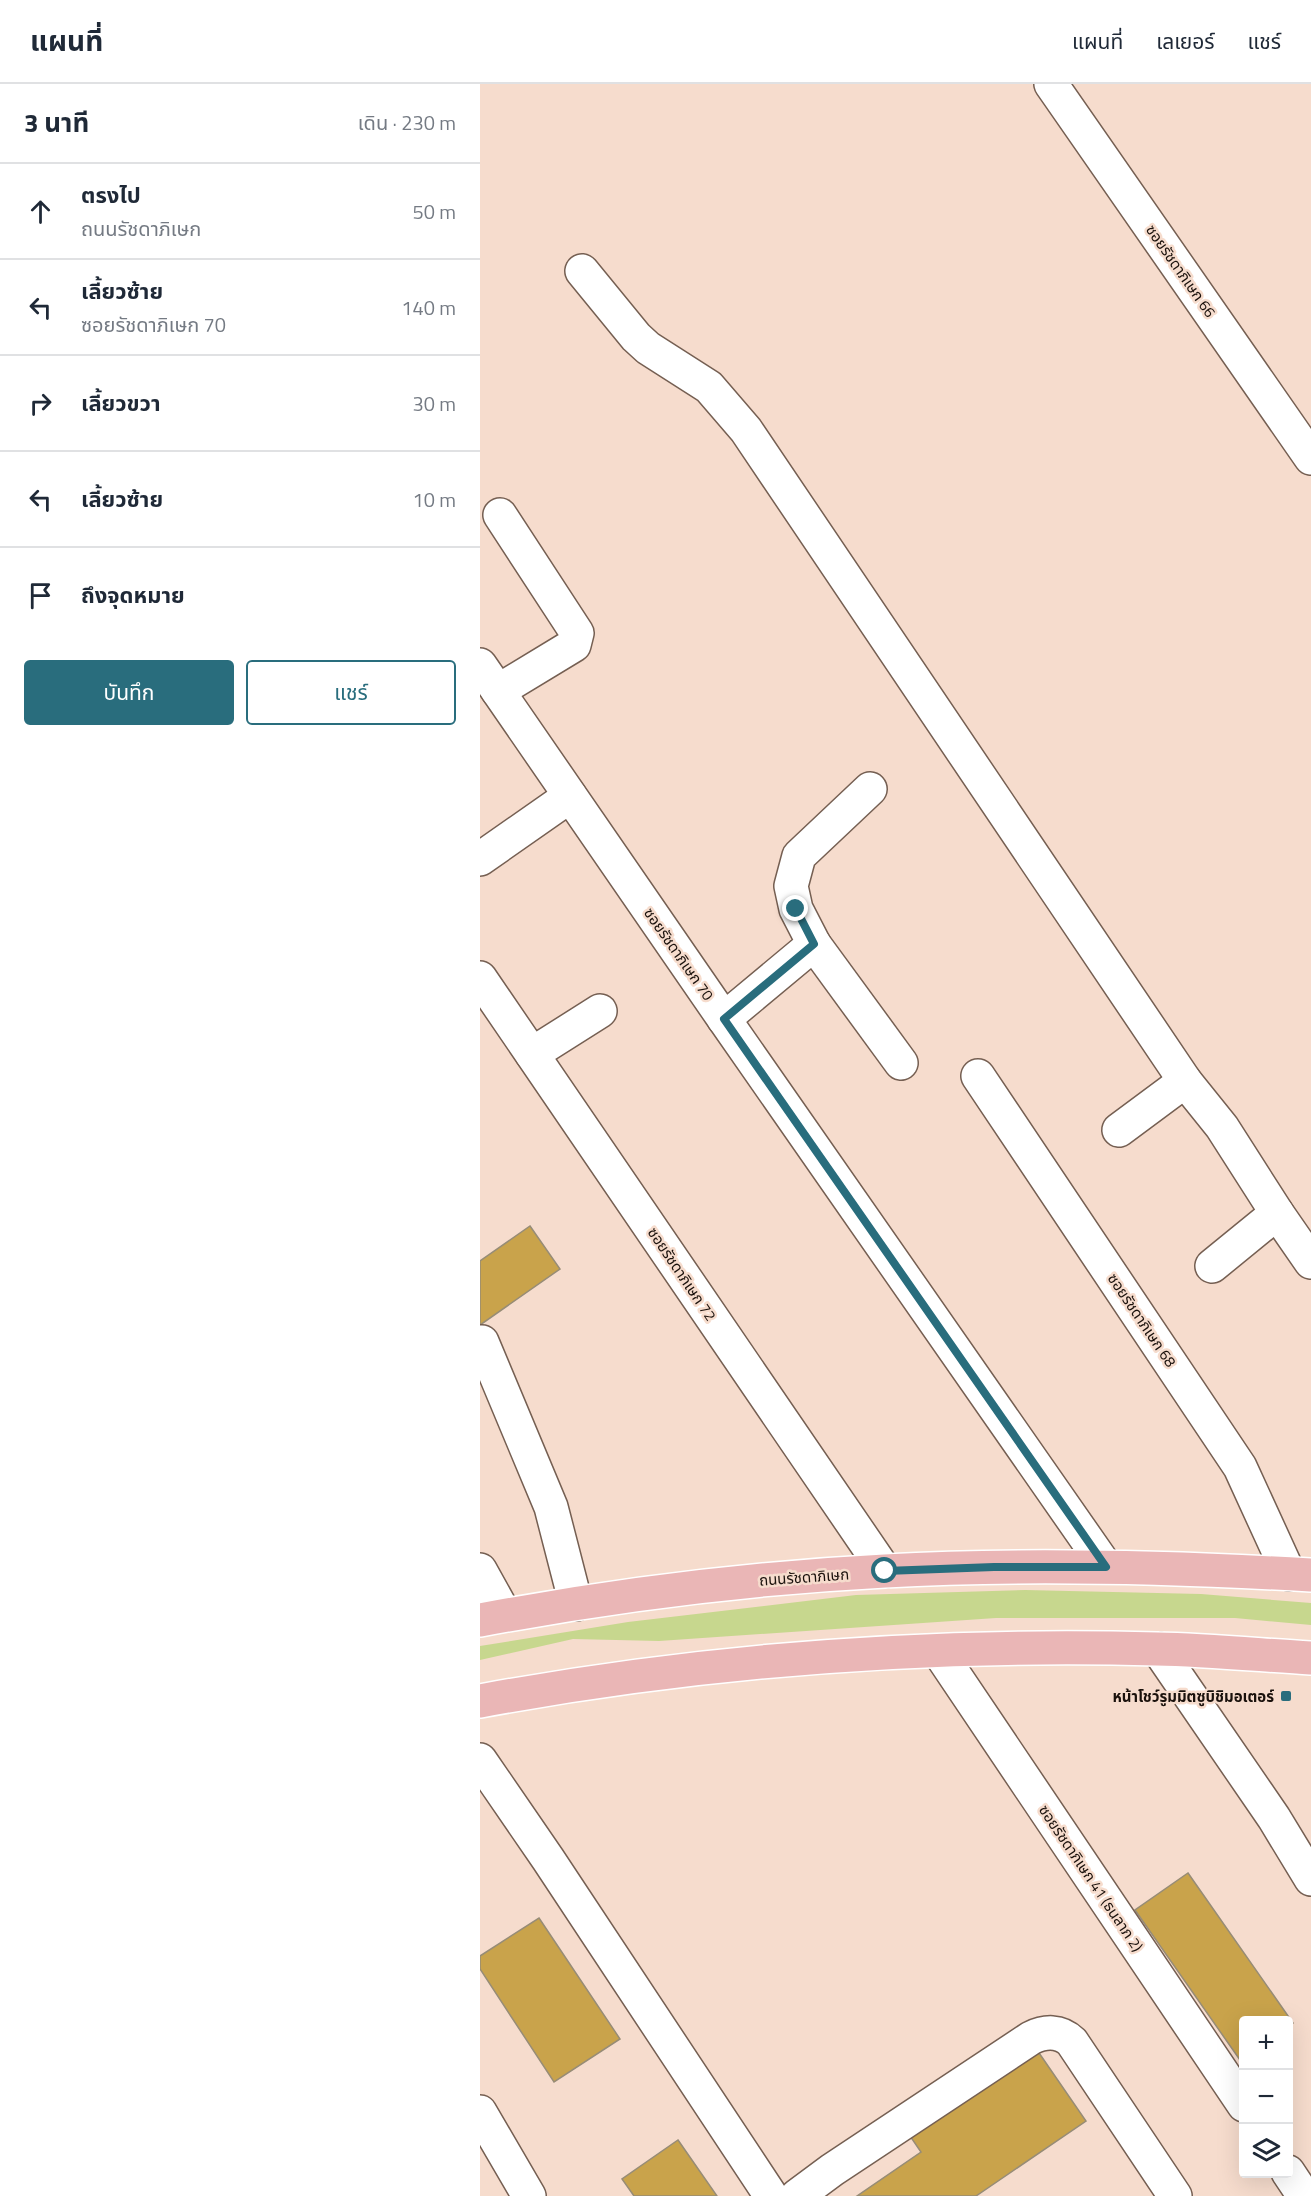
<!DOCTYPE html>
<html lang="th">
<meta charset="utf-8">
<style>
:root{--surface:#fff;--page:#f6f6f7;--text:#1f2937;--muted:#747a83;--line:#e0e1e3;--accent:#296d7d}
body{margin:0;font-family:"Titillium Web","Noto Sans Thai",sans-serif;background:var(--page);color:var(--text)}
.controls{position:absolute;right:18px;bottom:18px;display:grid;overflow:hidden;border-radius:6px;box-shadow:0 6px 24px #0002}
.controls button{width:54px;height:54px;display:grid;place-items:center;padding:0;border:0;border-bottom:2px solid var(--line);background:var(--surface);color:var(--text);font:30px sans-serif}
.stop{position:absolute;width:18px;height:18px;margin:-14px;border:4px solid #296d7d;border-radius:50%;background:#fff}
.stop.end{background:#296d7d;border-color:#fff;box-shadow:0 2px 6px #0008}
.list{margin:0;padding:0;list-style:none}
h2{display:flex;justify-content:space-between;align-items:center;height:78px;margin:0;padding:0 24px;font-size:26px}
h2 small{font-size:20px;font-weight:400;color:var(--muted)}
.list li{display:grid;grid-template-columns:39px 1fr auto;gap:18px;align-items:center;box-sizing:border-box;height:96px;padding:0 24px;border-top:2px solid var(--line)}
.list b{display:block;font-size:22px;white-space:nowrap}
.list p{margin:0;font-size:20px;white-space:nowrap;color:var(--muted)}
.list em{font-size:20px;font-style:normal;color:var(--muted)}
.actions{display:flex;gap:12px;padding:18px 24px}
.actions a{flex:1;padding:14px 0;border:2px solid var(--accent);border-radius:6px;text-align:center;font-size:21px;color:var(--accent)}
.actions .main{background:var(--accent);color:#fff}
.icon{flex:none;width:33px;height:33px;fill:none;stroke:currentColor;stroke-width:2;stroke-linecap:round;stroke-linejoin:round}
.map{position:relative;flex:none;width:831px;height:2112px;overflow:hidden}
header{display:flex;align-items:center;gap:36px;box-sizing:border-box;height:84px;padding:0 30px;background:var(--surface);border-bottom:2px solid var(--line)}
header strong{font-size:28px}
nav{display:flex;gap:33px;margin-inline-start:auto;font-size:21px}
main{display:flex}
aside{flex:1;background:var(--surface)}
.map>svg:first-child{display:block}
.green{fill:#c7d78e}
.building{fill:#c9a34b;stroke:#978c76;stroke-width:1.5}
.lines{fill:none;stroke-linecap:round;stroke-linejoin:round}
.minor-casing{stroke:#755f52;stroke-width:36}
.major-casing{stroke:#fff;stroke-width:36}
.minor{stroke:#fff;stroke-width:33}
.major{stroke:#eab6b6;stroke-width:33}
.route{stroke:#296d7d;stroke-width:8}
.poi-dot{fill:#296d7d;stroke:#f6dccd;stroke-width:2}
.labels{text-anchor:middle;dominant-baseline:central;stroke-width:5;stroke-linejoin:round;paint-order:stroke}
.street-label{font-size:15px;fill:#1a110c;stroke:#f6dccd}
.poi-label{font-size:15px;font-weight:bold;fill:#1a110c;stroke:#f6dccd;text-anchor:end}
</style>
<header>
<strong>แผนที่</strong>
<nav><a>แผนที่</a><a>เลเยอร์</a><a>แชร์</a></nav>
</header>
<main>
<aside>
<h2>3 นาที<small>เดิน · 230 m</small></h2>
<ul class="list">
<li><svg class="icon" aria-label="ahead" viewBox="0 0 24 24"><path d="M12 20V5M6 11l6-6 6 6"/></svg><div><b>ตรงไป</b><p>ถนนรัชดาภิเษก</p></div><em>50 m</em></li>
<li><svg class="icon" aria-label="left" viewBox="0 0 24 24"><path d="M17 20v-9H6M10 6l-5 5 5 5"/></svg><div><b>เลี้ยวซ้าย</b><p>ซอยรัชดาภิเษก 70</p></div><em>140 m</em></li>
<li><svg class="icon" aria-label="right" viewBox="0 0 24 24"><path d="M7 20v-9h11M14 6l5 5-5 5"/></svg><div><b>เลี้ยวขวา</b></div><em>30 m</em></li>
<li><svg class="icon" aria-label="left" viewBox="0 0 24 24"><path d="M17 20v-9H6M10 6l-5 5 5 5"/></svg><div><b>เลี้ยวซ้าย</b></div><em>10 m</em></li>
<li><svg class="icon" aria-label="arrive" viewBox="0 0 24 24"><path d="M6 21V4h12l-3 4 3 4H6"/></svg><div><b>ถึงจุดหมาย</b></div></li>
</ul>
<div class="actions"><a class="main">บันทึก</a><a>แชร์</a></div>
</aside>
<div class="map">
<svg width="831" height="2112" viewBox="0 0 831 2112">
<rect width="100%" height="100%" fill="#f6dccd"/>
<polygon class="green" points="545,1506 721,1510 831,1519 831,1541 755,1534 516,1534 179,1557 93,1555 0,1576 0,1562 148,1538 376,1511"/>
<g class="building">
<polygon points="50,1142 80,1185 0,1241 0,1177"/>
<polygon points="708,1789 813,1939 808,1942 808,1936 764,1936 764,1974 760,1976 655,1826"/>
<polygon points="59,1834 140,1955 74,1998 0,1885 0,1872"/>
<polygon points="557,1966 606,2037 496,2112 377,2112 441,2068 430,2052"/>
<polygon points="198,2056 237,2112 154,2112 142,2095"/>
</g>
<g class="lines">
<defs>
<g id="minor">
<polyline points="571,0 831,374"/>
<polyline points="102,187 156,253 168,264 229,303 266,346 705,997 742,1043 797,1129 831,1178"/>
<polyline points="0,581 244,935 626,1483"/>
<polyline points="18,607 94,561 97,549 20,431"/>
<polyline points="0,775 90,712"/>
<polyline points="334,860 421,979"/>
<polyline points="0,894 405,1487"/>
<polyline points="244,935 334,860 316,825 311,802 319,772 390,705"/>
<polyline points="52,970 120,927"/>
<polyline points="498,992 760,1383 809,1490"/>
<polyline points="639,1046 705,997"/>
<polyline points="732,1182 797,1129"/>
<polyline points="2,1258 71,1423 96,1520"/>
<polyline points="0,1486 25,1531"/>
<polyline points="678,1565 794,1734 831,1795"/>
<polyline points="459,1568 764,2021"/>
<polyline points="0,1676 68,1775 291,2112"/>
<polyline points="0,2028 49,2112"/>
<polyline points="808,2088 824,2112"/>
<path d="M317 2112 352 2086 551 1954C565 1947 580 1946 592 1958L695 2112"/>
</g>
<g id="major">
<path d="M0 1536C134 1511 269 1494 405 1487 547 1479 689 1483 831 1491"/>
<path d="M0 1617C222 1576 451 1559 677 1565 728 1566 780 1571 831 1574"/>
</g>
</defs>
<use href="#minor" class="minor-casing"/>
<use href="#major" class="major-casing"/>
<use href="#minor" class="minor"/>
<use href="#major" class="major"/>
</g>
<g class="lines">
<polyline class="route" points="316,825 334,860 244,935 626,1483 514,1483 405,1487"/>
</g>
<rect class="poi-dot" x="800" y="1606" width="12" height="12" rx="3"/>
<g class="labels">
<g class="street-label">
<text transform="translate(701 187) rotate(55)">ซอยรัชดาภิเษก 66</text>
<text transform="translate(199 870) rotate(55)">ซอยรัชดาภิเษก 70</text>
<text transform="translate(202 1190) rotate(56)">ซอยรัชดาภิเษก 72</text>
<text transform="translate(662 1236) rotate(56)">ซอยรัชดาภิเษก 68</text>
<text transform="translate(324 1493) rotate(-4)">ถนนรัชดาภิเษก</text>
<text transform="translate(611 1794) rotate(56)">ซอยรัชดาภิเษก 41 (ธนลาภ 2)</text>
</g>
<g class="poi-label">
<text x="794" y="1612">หน้าโชว์รูมมิตซูบิชิมอเตอร์</text>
</g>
</g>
</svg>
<div class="controls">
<button>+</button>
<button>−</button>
<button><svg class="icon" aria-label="layers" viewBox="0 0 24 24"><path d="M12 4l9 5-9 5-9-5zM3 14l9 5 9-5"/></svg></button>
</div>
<div class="stop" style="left:405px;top:1487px"></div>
<div class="stop end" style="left:316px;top:825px"></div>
</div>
</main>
